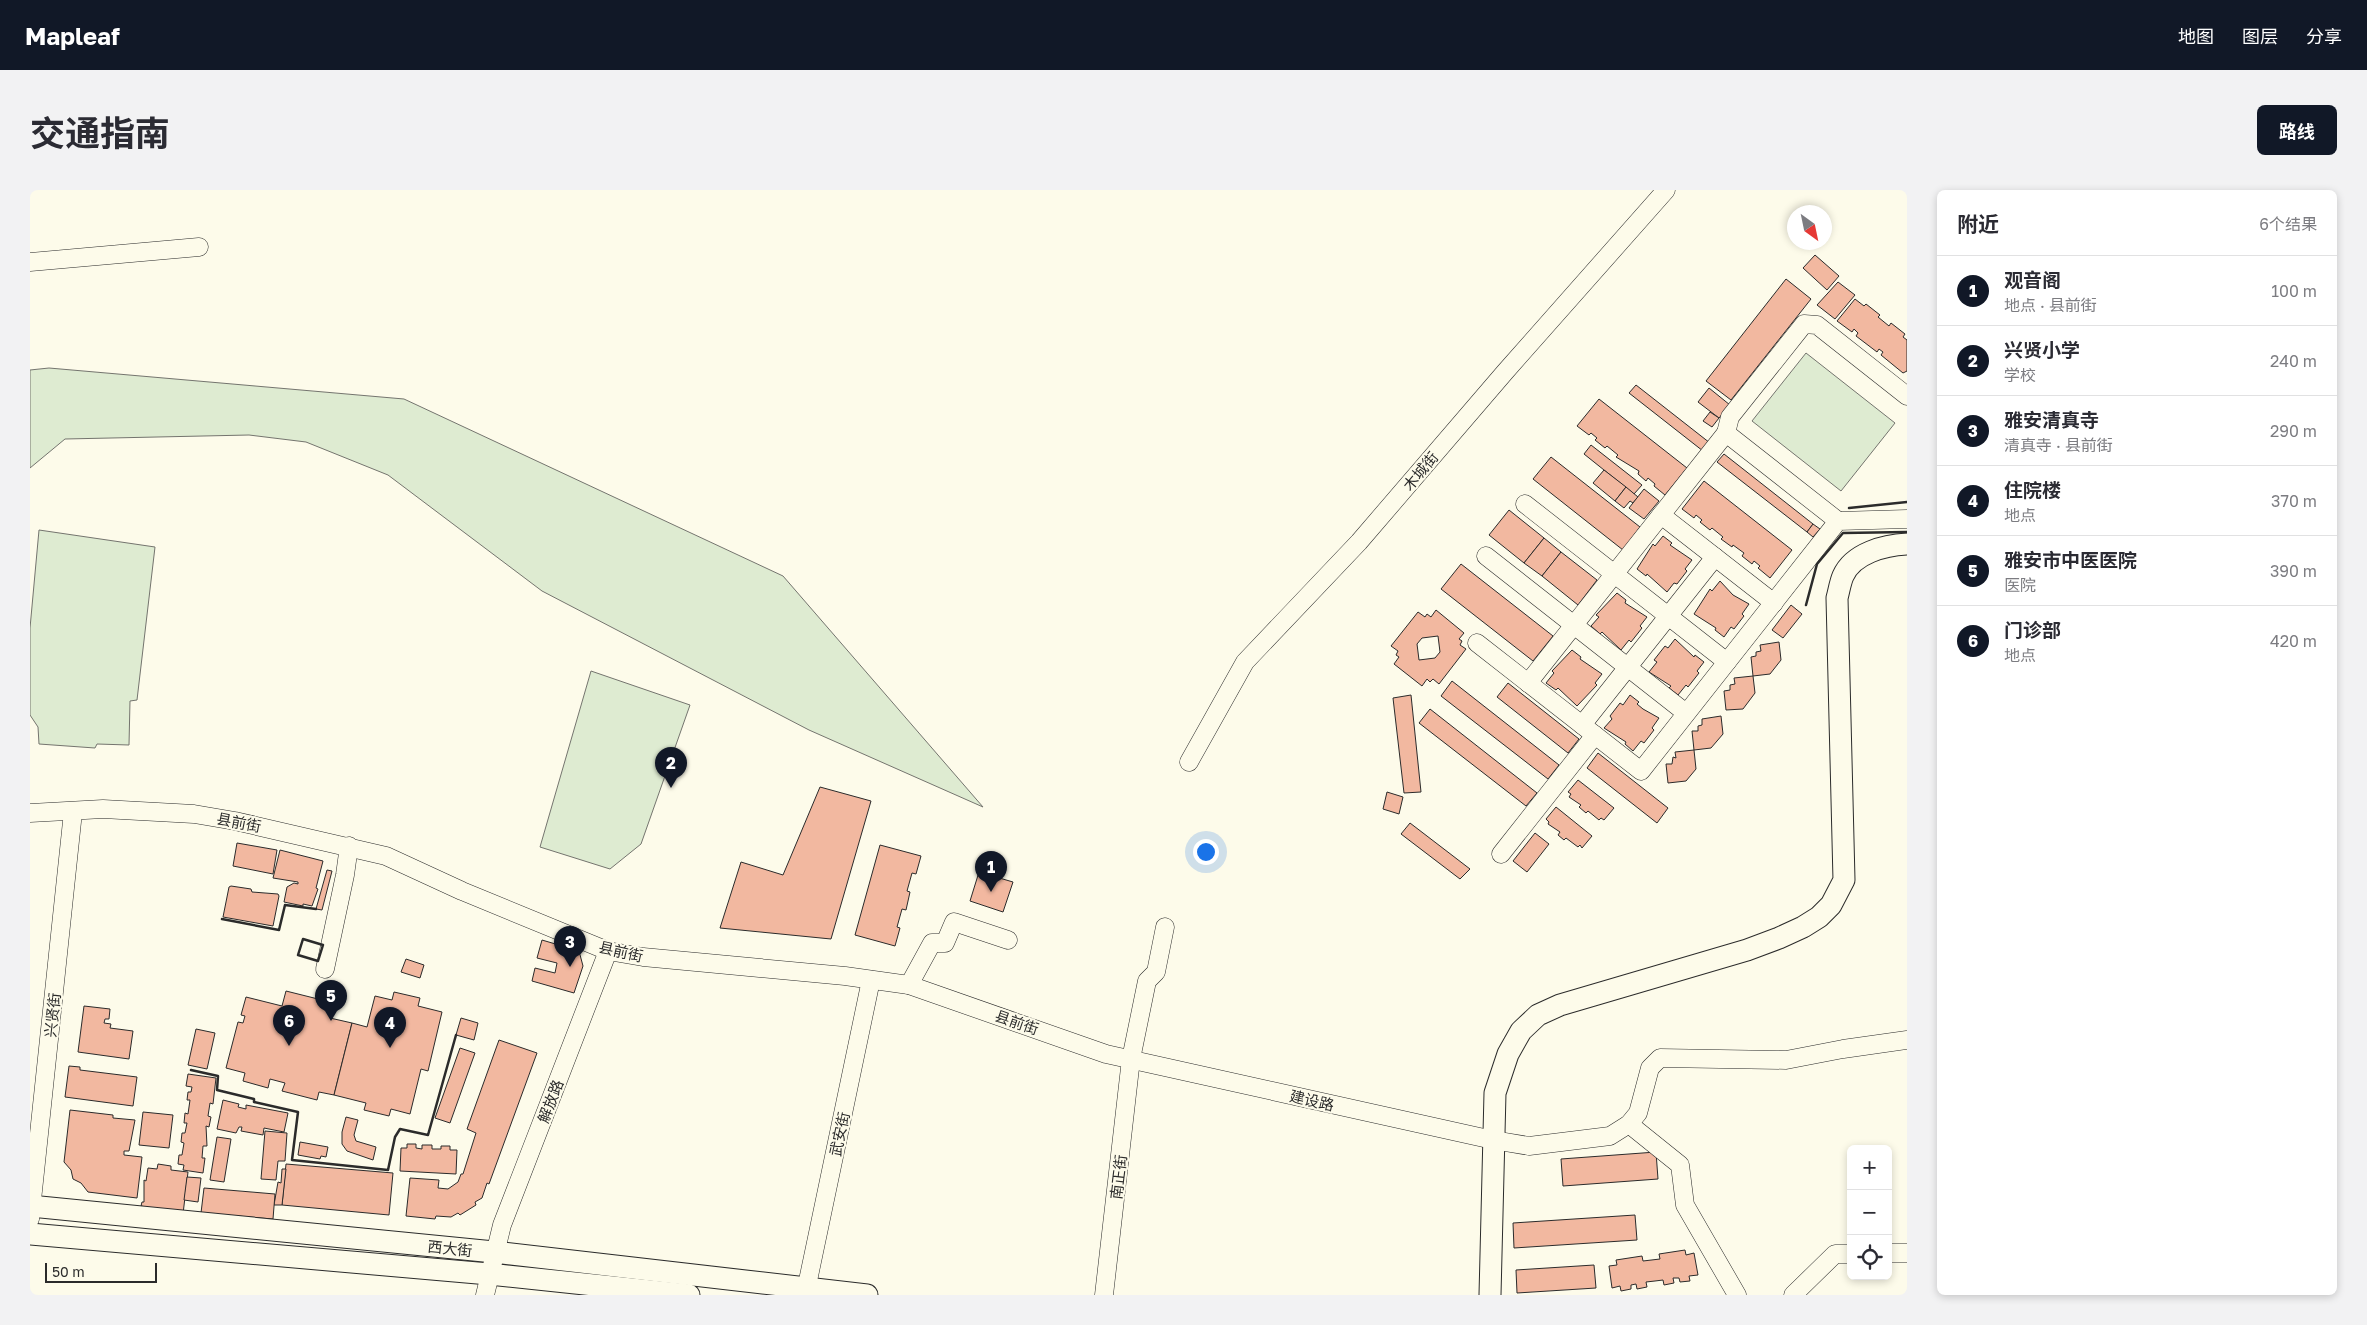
<!DOCTYPE html>
<html lang="zh">
<meta charset="utf-8">
<style>
:root{--surface:#fff;--page:#f2f2f3;--text:#2b2b33;--muted:#7c7c81;--line:#e1e1e2;--accent:#111827}
body{margin:0;font-family:"Golos Text","Noto Sans SC",sans-serif;background:var(--page);color:var(--text)}
.controls{position:absolute;right:15px;bottom:15px;display:grid;overflow:hidden;border-radius:8px;box-shadow:0 2px 8px #0003}
.controls button{width:45px;height:45px;display:grid;place-items:center;padding:0;border:0;border-bottom:1px solid var(--line);background:var(--surface);color:var(--text);font:25px sans-serif}
.compass{position:absolute;left:1757px;top:15px;width:45px;height:45px;border-radius:50%;background:var(--surface);box-shadow:0 2px 8px #0003;rotate:147deg}
.scale{position:absolute;left:15px;bottom:12px;width:112px;box-sizing:border-box;padding-left:5px;border:2px solid #2b2b2b;border-top:0;font-size:14px;line-height:18px;white-space:nowrap;color:#2b2b2b;-webkit-text-stroke:4px #fdfbea;paint-order:stroke}
.you{position:absolute;left:1175px;top:661px;width:18px;height:18px;margin:-12px;border:4px solid #fff;border-radius:50%;background:#1a73e8;box-shadow:0 0 0 8px #1a73e833}
.badge{display:grid;place-items:center;width:32px;height:32px;border-radius:50%;background:var(--accent);color:#fff;font-size:16px;font-weight:700}
.pin{position:absolute;translate:-50% -41px;filter:drop-shadow(0 1px 2px #0008)}
.pin::after{content:'';position:absolute;top:26px;width:18px;height:15px;background:inherit;clip-path:polygon(0 0,100% 0,50% 100%)}
.list{margin:0;padding:0;list-style:none}
h2{display:flex;justify-content:space-between;align-items:center;height:65px;margin:0;padding:0 20px;font-size:21px}
h2 small{font-size:16px;font-weight:400;color:var(--muted)}
.list li{display:grid;grid-template-columns:32px 1fr auto;gap:15px;align-items:center;box-sizing:border-box;height:70px;padding:0 20px;border-top:1px solid var(--line)}
.list b{display:block;font-size:19px;white-space:nowrap}
.list p{margin:0;font-size:16px;white-space:nowrap;color:var(--muted)}
.list em{font-size:16px;font-style:normal;color:var(--muted)}
.icon{flex:none;width:28px;height:28px;fill:none;stroke:currentColor;stroke-width:2;stroke-linecap:round;stroke-linejoin:round}
.map{position:relative;flex:none;width:1877px;height:1105px;overflow:hidden;border-radius:8px}
header{display:flex;align-items:center;gap:30px;box-sizing:border-box;height:70px;padding:0 25px;background:var(--accent);color:#fff}
header strong{font-size:24px}
nav{display:flex;gap:28px;margin-inline-start:auto;font-size:18px}
.intro{display:flex;align-items:center;justify-content:space-between;box-sizing:border-box;height:120px;padding:0 30px}
h1{margin:0;font-size:35px}
.button{padding:12px 22px;border-radius:8px;background:var(--accent);color:#fff;font-size:18px;font-weight:700}
main{display:flex;gap:30px;padding:0 30px}
aside{flex:1;background:var(--surface);border-radius:8px;box-shadow:0 2px 8px #0003}
.map>svg:first-child{display:block}
.green{fill:#deebd1;stroke:#74746e}
.building{fill:#f2b8a0;stroke:#2b2b2b;fill-rule:evenodd}
.lines{fill:none;stroke-linecap:round;stroke-linejoin:round}
.minor-casing{stroke:#2b2b2b;stroke-width:19}
.major-casing{stroke:#2b2b2b;stroke-width:23}
.minor{stroke:#fdfbea;stroke-width:18}
.major{stroke:#fdfbea;stroke-width:21}
.wall{stroke:#2b2b2b;stroke-width:2.5}
.labels{text-anchor:middle;dominant-baseline:central;stroke-width:4;stroke-linejoin:round;paint-order:stroke}
.street-label{font-size:15px;fill:#2b2b2b;stroke:#fdfbea}
</style>
<header>
<strong>Mapleaf</strong>
<nav><a>地图</a><a>图层</a><a>分享</a></nav>
</header>
<div class="intro"><h1>交通指南</h1><a class="button">路线</a></div>
<main>
<div class="map">
<svg width="1877" height="1105" viewBox="0 0 1877 1105">
<rect width="100%" height="100%" fill="#fdfbea"/>
<g class="green">
<polygon points="1776,163 1865,233 1811,301 1722,231"/>
<polygon points="19,178 374,209 753,386 953,617 779,540 512,401 358,285 276,252 219,245 35,249 0,278 0,180"/>
<polygon points="9,340 125,357 107,510 100,511 99,555 67,554 65,558 9,554 8,537 0,525 0,438"/>
<polygon points="561,481 660,515 611,654 580,679 510,657"/>
</g>
<g class="building">
<polygon points="1785,65 1809,86 1797,100 1773,78"/>
<polygon points="1756,89 1781,109 1701,210 1676,191"/>
<polygon points="1808,92 1825,105 1805,129 1787,115"/>
<polygon points="1825,109 1834,116 1836,114 1850,125 1848,127 1859,136 1861,133 1875,144 1873,147 1877,150 1877,181 1873,183 1851,165 1853,162 1849,159 1847,162 1826,146 1828,143 1824,139 1822,142 1807,131"/>
<polygon points="1606,195 1680,253 1673,261 1599,203"/>
<polygon points="1679,198 1700,215 1689,228 1668,212"/>
<polygon points="1569,209 1657,278 1635,305 1624,296 1625,294 1618,288 1616,291 1608,284 1609,281 1586,267 1588,265 1577,256 1575,258 1565,250 1567,248 1561,243 1559,245 1547,236"/>
<polygon points="1680,222 1689,228 1682,237 1673,231"/>
<polygon points="1561,255 1612,295 1604,304 1554,264"/>
<polygon points="1694,264 1783,334 1777,342 1687,272"/>
<polygon points="1521,267 1610,337 1593,360 1503,289"/>
<polygon points="1574,280 1596,297 1585,311 1563,293"/>
<polygon points="1674,291 1762,360 1740,388 1728,378 1730,376 1724,371 1722,374 1712,366 1714,363 1703,355 1702,357 1691,349 1693,347 1682,338 1680,340 1670,332 1672,330 1666,325 1664,328 1652,319"/>
<polygon points="1596,297 1608,307 1603,313 1600,311 1594,318 1585,311"/>
<polygon points="1614,299 1629,311 1614,329 1599,318"/>
<polygon points="1479,320 1514,348 1494,373 1459,345"/>
<polygon points="1783,334 1790,339 1783,347 1777,342"/>
<polygon points="1633,346 1642,353 1640,355 1662,370 1655,379 1657,381 1647,394 1644,393 1637,402 1617,384 1616,386 1607,379 1623,354 1625,356"/>
<polygon points="1514,348 1531,362 1512,386 1494,373"/>
<polygon points="1531,362 1567,390 1548,415 1512,386"/>
<polygon points="1431,374 1523,446 1503,471 1411,399"/>
<polygon points="1690,391 1703,405 1719,414 1712,424 1714,426 1704,439 1701,437 1694,447 1685,440 1686,438 1664,424 1680,399 1682,401"/>
<polygon points="1587,403 1596,410 1595,413 1617,427 1610,436 1612,438 1601,452 1599,450 1591,460 1572,442 1570,444 1561,436 1569,427 1566,425"/>
<polygon points="1761,415 1772,424 1753,448 1742,440"/>
<path d="M1406 420 1434 443 1429 449 1432 451 1430 455 1436 459 1409 494 1403 489 1400 492 1397 489 1392 496 1364 474 1369 467 1366 465 1368 461 1361 456 1388 422 1395 427 1397 424 1401 427ZM1408 446 1410 462 1405 468 1389 470 1387 454 1392 448Z"/>
<polygon points="1645,449 1664,467 1665,465 1674,472 1667,481 1669,483 1658,497 1656,495 1648,505 1639,498 1641,496 1619,482 1627,472 1624,470 1635,456 1638,458"/>
<polygon points="1749,452 1751,470 1740,484 1723,486 1721,467 1726,466 1726,462 1731,461 1730,455"/>
<polygon points="1542,460 1551,467 1550,469 1572,484 1565,493 1567,495 1547,516 1528,498 1526,500 1516,493 1524,483 1522,481"/>
<polygon points="1723,486 1725,503 1713,519 1696,520 1694,501 1700,500 1700,495 1705,494 1704,488"/>
<polygon points="1422,491 1529,575 1518,589 1411,506"/>
<polygon points="1478,493 1549,549 1538,563 1467,507"/>
<polygon points="1381,505 1391,602 1374,603 1363,508"/>
<polygon points="1600,505 1609,512 1607,514 1613,519 1629,528 1622,538 1624,540 1614,553 1611,551 1603,561 1595,554 1596,552 1574,538 1582,529 1580,526 1590,513 1593,515"/>
<polygon points="1400,519 1507,603 1496,616 1389,533"/>
<polygon points="1691,526 1693,544 1681,558 1664,560 1662,541 1668,541 1668,536 1672,535 1672,529"/>
<polygon points="1664,560 1666,579 1656,591 1638,593 1636,574 1642,574 1643,567 1646,568 1645,562"/>
<polygon points="1568,563 1638,618 1627,633 1557,578"/>
<polygon points="1548,590 1584,618 1574,630 1571,628 1569,630 1558,621 1556,623 1549,617 1551,615 1539,607 1541,604 1538,602"/>
<polygon points="790,597 841,611 801,749 690,738 711,672 753,685"/>
<polygon points="1357,602 1373,607 1369,624 1353,619"/>
<polygon points="1526,617 1562,646 1552,658 1550,655 1548,657 1536,648 1534,650 1528,645 1530,642 1518,634 1519,632 1516,629"/>
<polygon points="1380,633 1440,679 1430,689 1371,644"/>
<polygon points="1505,643 1519,654 1497,682 1483,671"/>
<polygon points="207,653 247,660 243,684 203,676"/>
<polygon points="850,655 891,666 886,684 882,683 877,701 880,702 876,720 872,719 867,737 870,738 865,756 825,745"/>
<polygon points="250,660 293,671 286,698 288,699 282,716 273,714 273,716 254,712 257,697 264,693 268,694 268,692 243,688"/>
<polygon points="297,680 302,681 292,720 286,719"/>
<polygon points="949,682 983,692 973,722 940,711"/>
<polygon points="201,696 221,699 222,702 248,704 249,706 243,736 193,727 199,697"/>
<polygon points="512,750 549,761 553,776 544,803 502,791 505,778 525,783 527,773 507,768"/>
<polygon points="376,769 394,775 390,788 371,782"/>
<polygon points="256,801 304,813 300,828 322,833 304,905 289,902 287,910 252,901 255,893 240,889 238,898 213,891 215,883 196,878 208,832 213,833 215,826 211,825 216,807 252,816"/>
<polygon points="364,802 390,808 388,816 412,822 398,881 391,879 380,924 361,919 359,926 334,920 336,913 304,905 322,833 337,837 345,806 362,810"/>
<polygon points="54,816 80,819 79,829 75,829 74,833 81,834 80,838 103,841 99,869 48,862"/>
<polygon points="431,828 448,833 444,850 426,845"/>
<polygon points="166,839 185,843 177,879 158,875"/>
<polygon points="469,850 507,863 459,994 457,993 452,1008 445,1012 446,1015 430,1025 428,1023 421,1027 406,1026 405,1029 376,1026 380,988 409,990 408,998 418,999 428,992 431,984 433,984 446,943 437,939"/>
<polygon points="430,858 445,863 420,933 405,928"/>
<polygon points="39,876 50,877 50,880 107,887 103,916 35,907"/>
<polygon points="158,884 186,888 183,914 180,913 178,926 181,927 179,937 176,936 177,956 173,956 172,968 175,968 173,983 153,980 154,975 148,974 149,965 152,965 154,953 151,952 152,943 155,943 157,933 154,933 155,923 158,924 160,910 157,910 158,902 161,902 162,897 156,896"/>
<polygon points="193,910 209,914 208,917 216,919 216,915 258,923 254,942 234,938 233,945 211,941 212,937 209,937 206,943 187,939"/>
<polygon points="40,920 83,925 83,928 105,930 99,961 94,961 94,965 112,967 107,1008 58,1002 51,993 43,989 41,980 34,972"/>
<polygon points="113,922 143,925 139,958 109,955"/>
<polygon points="316,927 328,930 324,945 326,951 346,957 343,970 317,961 312,954 312,942"/>
<polygon points="235,941 257,943 255,971 248,971 246,990 231,989"/>
<polygon points="187,947 201,949 194,992 180,990"/>
<polygon points="270,952 298,957 296,967 291,966 290,969 268,965"/>
<polygon points="377,954 386,954 386,958 392,959 392,955 402,955 402,959 411,959 411,956 420,956 420,960 427,960 426,984 370,981 371,958 377,958"/>
<polygon points="1626,962 1628,989 1533,996 1531,969"/>
<polygon points="128,974 141,976 141,980 158,982 153,1024 111,1016 112,1012 114,1012 114,990 116,991 118,978 127,979"/>
<polygon points="256,974 363,983 359,1025 252,1015"/>
<polygon points="252,979 256,979 252,1015 244,1015 248,992 251,993"/>
<polygon points="157,987 171,988 168,1012 154,1010"/>
<polygon points="174,998 245,1004 243,1029 171,1023"/>
<polygon points="1605,1025 1607,1050 1484,1058 1483,1033"/>
<polygon points="1655,1060 1656,1065 1664,1063 1668,1085 1659,1086 1660,1091 1650,1092 1649,1088 1643,1088 1644,1093 1634,1095 1633,1090 1625,1091 1616,1092 1617,1097 1607,1099 1606,1094 1601,1095 1601,1099 1591,1101 1590,1096 1582,1098 1579,1076 1587,1075 1586,1070 1612,1066 1613,1071 1630,1069 1629,1064"/>
<polygon points="1564,1075 1566,1098 1487,1103 1486,1080"/>
</g>
<g class="lines">
<defs>
<g id="minor">
<polyline points="0,72 169,57"/>
<polyline points="1495,314 1697,472"/>
<polyline points="1631,325 1744,413"/>
<polyline points="1808,331 1696,243 1700,227 1774,134 1787,135 1877,206"/>
<polyline points="1456,366 1656,523"/>
<polyline points="1447,453 1611,581 1808,331 1877,329"/>
<polyline points="1498,493 1696,243"/>
<polyline points="1552,535 1685,367"/>
<polyline points="1159,572 1215,472 1329,352 1475,182 1636,0"/>
<polyline points="0,623 73,619 164,624 205,631 356,666 432,701 578,761 613,767 815,786 879,795 1076,864 1463,950 1499,956 1580,946 1599,934 1608,923 1620,878 1630,868 1756,870 1813,859 1877,850"/>
<polyline points="1471,664 1565,545"/>
<polyline points="295,779 315,685 319,656"/>
<polyline points="879,795 902,753 915,753 924,732 978,750"/>
<polyline points="1599,934 1650,975 1655,1015 1707,1105"/>
<polyline points="0,1029 43,622"/>
<polyline points="1858,1063 1877,1063"/>
<polyline points="455,1105 472,1035 578,761"/>
<polyline points="775,1105 841,790"/>
<polyline points="1074,1105 1101,869 1117,791 1126,782 1135,737"/>
<polyline points="1763,1105 1805,1064 1821,1064"/>
</g>
<g id="major">
<polyline points="0,1016 464,1062 837,1105"/>
<polyline points="0,1044 459,1084 659,1105"/>
<path d="M1460 1105 1465 903 1478 864 1491 841 1508 825 1530 815 1717 760 1749 748 1773 737 1789 727 1801 715 1814 690 1807 408C1809 401 1810 393 1813 386 1823 363 1855 355 1877 354"/>
</g>
</defs>
<use href="#minor" class="minor-casing"/>
<use href="#major" class="major-casing"/>
<use href="#minor" class="minor"/>
<use href="#major" class="major"/>
<g class="wall">
<polyline points="1819,318 1877,312"/>
<polyline points="1776,415 1787,374 1813,343 1877,342"/>
<polyline points="192,729 249,740 255,715 286,719"/>
<polygon points="273,749 293,755 288,771 268,765"/>
<polyline points="161,880 188,886 187,900 224,909 224,912 268,922 262,970 358,980 365,947 370,939 398,945 426,845"/>
</g>
</g>
<g class="labels">
<g class="street-label">
<text transform="translate(1390 281) rotate(-50)">木城街</text>
<text transform="translate(209 632) rotate(11)">县前街</text>
<text transform="translate(591 761) rotate(13)">县前街</text>
<text transform="translate(22 825) rotate(-84)">兴贤街</text>
<text transform="translate(987 832) rotate(19)">县前街</text>
<text transform="translate(1282 910) rotate(13)">建设路</text>
<text transform="translate(520 911) rotate(-69)">解放路</text>
<text transform="translate(809 944) rotate(-78)">武安街</text>
<text transform="translate(1088 987) rotate(-83)">南正街</text>
<text transform="translate(420 1058) rotate(6)">西大街</text>
</g>
</g>
</svg>
<div class="controls">
<button>+</button>
<button>−</button>
<button><svg class="icon" aria-label="locate" viewBox="0 0 24 24"><circle cx="12" cy="12" r="6"/><path d="M12 2v4M12 18v4M2 12h4M18 12h4"/></svg></button>
</div>
<svg class="compass" viewBox="-18 -18 36 36"><path d="M0-13l5 13h-10z" fill="#e53935"/><path d="M0 13l5-13h-10z" fill="#7c7c81"/></svg>
<div class="scale">50 m</div>
<div class="you"></div>
<div class="pin badge" style="left:961px;top:702px">1</div>
<div class="pin badge" style="left:641px;top:598px">2</div>
<div class="pin badge" style="left:540px;top:777px">3</div>
<div class="pin badge" style="left:360px;top:858px">4</div>
<div class="pin badge" style="left:301px;top:831px">5</div>
<div class="pin badge" style="left:259px;top:856px">6</div>
</div>
<aside>
<h2>附近<small>6个结果</small></h2>
<ul class="list">
<li><span class="badge">1</span><div><b>观音阁</b><p>地点 · 县前街</p></div><em>100 m</em></li>
<li><span class="badge">2</span><div><b>兴贤小学</b><p>学校</p></div><em>240 m</em></li>
<li><span class="badge">3</span><div><b>雅安清真寺</b><p>清真寺 · 县前街</p></div><em>290 m</em></li>
<li><span class="badge">4</span><div><b>住院楼</b><p>地点</p></div><em>370 m</em></li>
<li><span class="badge">5</span><div><b>雅安市中医医院</b><p>医院</p></div><em>390 m</em></li>
<li><span class="badge">6</span><div><b>门诊部</b><p>地点</p></div><em>420 m</em></li>
</ul>
</aside>
</main>
